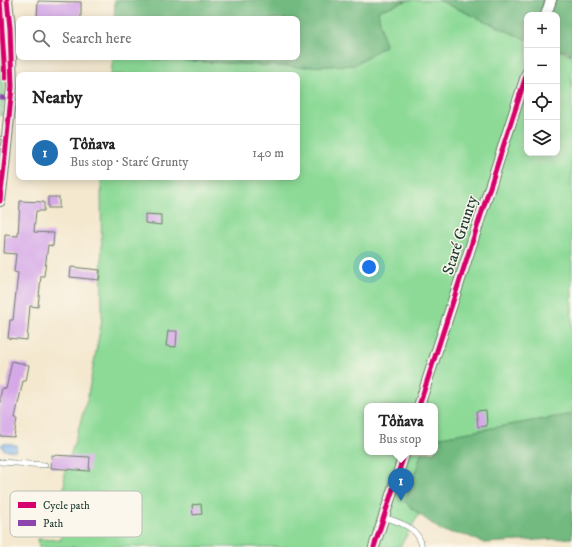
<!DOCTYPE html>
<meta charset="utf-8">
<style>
:root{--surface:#fff;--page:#f6f6f6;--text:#222;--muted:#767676;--line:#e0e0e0;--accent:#1f6fb2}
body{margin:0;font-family:"IM FELL DW Pica",serif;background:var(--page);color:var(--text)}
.controls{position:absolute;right:12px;top:12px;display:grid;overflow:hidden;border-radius:8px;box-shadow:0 2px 10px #0003}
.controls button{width:36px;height:36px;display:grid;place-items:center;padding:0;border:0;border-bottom:1px solid var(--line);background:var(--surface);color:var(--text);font:20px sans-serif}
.you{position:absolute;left:369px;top:267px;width:14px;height:14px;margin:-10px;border:3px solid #fff;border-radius:50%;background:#1a73e8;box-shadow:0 0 0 6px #1a73e833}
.badge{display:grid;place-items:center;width:26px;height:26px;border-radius:50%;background:var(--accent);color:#fff;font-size:13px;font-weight:700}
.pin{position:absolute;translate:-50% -33px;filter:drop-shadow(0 1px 2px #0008)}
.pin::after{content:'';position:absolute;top:21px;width:14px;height:12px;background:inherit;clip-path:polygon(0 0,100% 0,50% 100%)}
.popup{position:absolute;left:364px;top:403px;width:74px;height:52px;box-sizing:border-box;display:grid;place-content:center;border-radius:8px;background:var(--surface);filter:drop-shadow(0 1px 3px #0005);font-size:13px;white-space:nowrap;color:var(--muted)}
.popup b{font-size:15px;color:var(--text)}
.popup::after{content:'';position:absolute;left:50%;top:100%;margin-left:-8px;border:8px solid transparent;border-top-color:var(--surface)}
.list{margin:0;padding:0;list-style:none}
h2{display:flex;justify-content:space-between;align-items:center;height:52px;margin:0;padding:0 16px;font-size:17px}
h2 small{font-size:13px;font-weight:400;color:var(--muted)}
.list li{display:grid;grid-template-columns:26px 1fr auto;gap:12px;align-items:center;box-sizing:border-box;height:56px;padding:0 16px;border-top:1px solid var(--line)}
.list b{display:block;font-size:15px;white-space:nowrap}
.list p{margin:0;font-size:13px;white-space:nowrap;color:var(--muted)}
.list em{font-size:13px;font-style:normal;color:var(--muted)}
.icon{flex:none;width:22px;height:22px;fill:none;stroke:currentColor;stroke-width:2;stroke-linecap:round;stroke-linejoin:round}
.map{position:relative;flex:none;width:572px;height:547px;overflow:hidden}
.search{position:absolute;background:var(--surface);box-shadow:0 2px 10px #0003;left:16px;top:16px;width:284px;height:44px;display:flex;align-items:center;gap:10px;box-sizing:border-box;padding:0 14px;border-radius:8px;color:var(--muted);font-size:15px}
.panel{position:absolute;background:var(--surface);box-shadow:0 2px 10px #0003;left:16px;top:72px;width:284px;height:108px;border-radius:8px}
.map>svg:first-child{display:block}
.green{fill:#8dda97;stroke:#568c66}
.forest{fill:#72ba80;stroke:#487c5a}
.water{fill:#79b1e9;stroke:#4c778e}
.building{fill:#d5a8e8}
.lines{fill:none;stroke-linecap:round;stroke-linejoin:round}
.service-casing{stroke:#6a796a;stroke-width:6}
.minor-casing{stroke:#6a796a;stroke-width:12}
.service{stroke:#fff;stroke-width:5}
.minor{stroke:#fff;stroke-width:10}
.quiet{stroke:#8e44ad;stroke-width:4;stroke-dasharray:8 4;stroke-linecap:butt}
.cycleway-casing{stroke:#fbf7ec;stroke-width:8}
.cycleway{stroke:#d6006c;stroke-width:5}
.labels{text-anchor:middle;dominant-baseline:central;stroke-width:3;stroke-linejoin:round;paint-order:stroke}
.street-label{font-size:16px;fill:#1f3d34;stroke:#fbf7ec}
.key{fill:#fbf7ec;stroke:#b9bfb5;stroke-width:1}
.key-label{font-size:11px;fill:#1f3d34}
</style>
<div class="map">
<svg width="572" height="547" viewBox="0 0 572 547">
<rect width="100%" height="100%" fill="#fbf7ec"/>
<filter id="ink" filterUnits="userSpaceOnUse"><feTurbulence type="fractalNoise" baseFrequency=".025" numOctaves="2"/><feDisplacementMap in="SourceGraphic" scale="8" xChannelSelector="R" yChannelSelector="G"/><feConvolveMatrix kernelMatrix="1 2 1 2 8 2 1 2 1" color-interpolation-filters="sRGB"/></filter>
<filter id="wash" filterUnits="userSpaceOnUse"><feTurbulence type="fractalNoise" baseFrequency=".012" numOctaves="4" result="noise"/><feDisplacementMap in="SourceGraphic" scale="16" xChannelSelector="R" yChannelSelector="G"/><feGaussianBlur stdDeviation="0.9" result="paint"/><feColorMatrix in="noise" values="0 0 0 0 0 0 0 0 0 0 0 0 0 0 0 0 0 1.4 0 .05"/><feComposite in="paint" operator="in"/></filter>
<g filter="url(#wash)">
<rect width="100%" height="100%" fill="#f4e8cf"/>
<g class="green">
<polygon points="409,0 438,0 527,40 527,153 557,153 557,50 572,55 572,414 435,438 435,406 367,406 367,452 422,452 405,502 419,514 400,547 39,547 38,539 61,540 65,473 87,400 102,319 101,177 297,177 297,75 111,75 113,57 299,67 354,65 378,11"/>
<polygon points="0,16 5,86 2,116 0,115"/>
</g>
<g class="forest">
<polygon points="115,0 409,0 378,11 385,46 354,65 299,67 125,57 297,57 297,19 114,19"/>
<polygon points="438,0 572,0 572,54 569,54 569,52 557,49 557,15 527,15 527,40"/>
<polygon points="572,414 572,538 484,543 468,536 442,531 419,514 405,502 422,452 435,452 435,438"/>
</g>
<polygon class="water" points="3,443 17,445 16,451 4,450 1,445"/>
<g id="blocks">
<g class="building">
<polygon points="38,1 81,2 81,19 46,19 46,17 37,17"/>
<rect x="48" y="197" width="11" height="11"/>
<polygon points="20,201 44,202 44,211 36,211 34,232 54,233 53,246 48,245 44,276 41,276 38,307 30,306 27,340 8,338 10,320 13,320 18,273 14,272 16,254 4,253 5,235 18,236"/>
<polygon points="145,214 161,215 161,225 145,223"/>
<polygon points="71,267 100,270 99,280 70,277"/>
<polygon points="168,331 177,331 176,347 166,346"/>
<polygon points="12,361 29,365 26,381 23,381 15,418 17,418 14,437 0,436 0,398 2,388 6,389"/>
<polygon points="486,410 487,426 478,427 476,411"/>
<polygon points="52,455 90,457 89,471 51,468"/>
<polygon points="29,498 48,499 48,507 55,508 54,527 36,525 35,535 20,534 21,513 28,513"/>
<polygon points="201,504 202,514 193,515 192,505"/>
</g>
</g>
</g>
<g filter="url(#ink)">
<use href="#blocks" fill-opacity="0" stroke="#6a796a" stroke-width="1"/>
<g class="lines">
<defs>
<g id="service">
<polyline points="0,462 45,465"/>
<path d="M384 517C400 523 419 527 422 547"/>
</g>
<g id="minor">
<polyline points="546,15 551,0"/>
<polyline points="0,201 4,167 12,87 10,28 7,0"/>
<polyline points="419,406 527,73"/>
<polyline points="374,547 405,452"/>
</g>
</defs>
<use href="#service" class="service-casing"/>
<use href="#minor" class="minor-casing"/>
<use href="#service" class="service"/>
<use href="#minor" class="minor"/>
<polyline class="quiet" points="0,97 5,98"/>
<defs>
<g id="cycleway">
<polyline points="0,0 5,78"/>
<polyline points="0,201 4,167 12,87 10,28 7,0"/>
<polyline points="419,406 527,73"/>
<polyline points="374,547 405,452"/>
</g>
</defs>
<use href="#cycleway" class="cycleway-casing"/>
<use href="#cycleway" class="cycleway"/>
</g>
</g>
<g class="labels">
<g class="street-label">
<text transform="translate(460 235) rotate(-72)">Staré Grunty</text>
</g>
</g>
<rect x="10" y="491" width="132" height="46" rx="6" class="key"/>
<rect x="18" y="502" width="18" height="6" fill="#d6006c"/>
<rect x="18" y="520" width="18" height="6" fill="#8e44ad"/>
<g class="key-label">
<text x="43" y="509">Cycle path</text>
<text x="43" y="527">Path</text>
</g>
</svg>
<div class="controls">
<button>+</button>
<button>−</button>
<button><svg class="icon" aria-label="locate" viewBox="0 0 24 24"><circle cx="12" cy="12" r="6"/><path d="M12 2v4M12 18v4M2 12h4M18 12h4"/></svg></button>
<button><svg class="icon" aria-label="layers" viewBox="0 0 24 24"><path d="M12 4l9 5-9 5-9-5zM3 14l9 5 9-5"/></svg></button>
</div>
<div class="you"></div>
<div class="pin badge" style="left:401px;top:501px">1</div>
<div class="popup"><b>Tôňava</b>Bus stop</div>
<div class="search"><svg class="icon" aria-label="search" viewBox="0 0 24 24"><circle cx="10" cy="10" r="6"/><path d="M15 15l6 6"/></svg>Search here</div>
<section class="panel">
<h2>Nearby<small></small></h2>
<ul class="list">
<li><span class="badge">1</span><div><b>Tôňava</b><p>Bus stop · Staré Grunty</p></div><em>140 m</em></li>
</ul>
</section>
</div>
